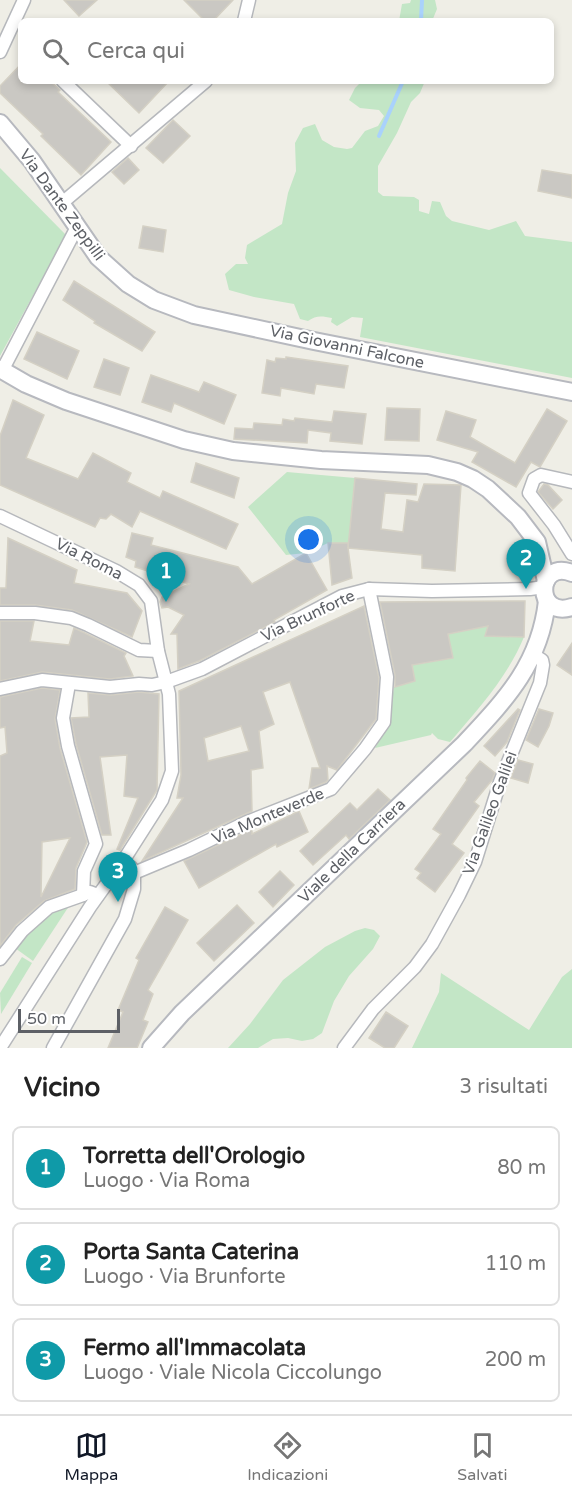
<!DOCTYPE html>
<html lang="it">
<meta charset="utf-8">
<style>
:root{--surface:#fff;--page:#f6f6f6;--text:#222;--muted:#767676;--line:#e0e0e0;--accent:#111827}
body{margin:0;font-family:"Varela Round",sans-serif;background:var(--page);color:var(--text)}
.scale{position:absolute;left:18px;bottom:15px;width:102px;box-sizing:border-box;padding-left:6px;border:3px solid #5d6066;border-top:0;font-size:16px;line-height:21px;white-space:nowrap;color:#5d6066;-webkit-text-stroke:4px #fff;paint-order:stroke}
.you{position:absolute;left:309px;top:540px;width:21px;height:21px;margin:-15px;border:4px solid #fff;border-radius:50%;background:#1a73e8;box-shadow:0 0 0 9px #1a73e833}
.badge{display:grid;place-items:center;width:39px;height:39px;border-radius:50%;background:var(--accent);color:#fff;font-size:20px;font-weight:700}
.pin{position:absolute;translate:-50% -50px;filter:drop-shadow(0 2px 3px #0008)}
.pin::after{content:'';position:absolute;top:32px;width:21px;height:18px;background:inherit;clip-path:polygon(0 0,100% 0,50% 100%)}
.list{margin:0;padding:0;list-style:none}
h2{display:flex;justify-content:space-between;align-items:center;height:78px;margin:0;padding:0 24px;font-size:26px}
h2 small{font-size:20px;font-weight:400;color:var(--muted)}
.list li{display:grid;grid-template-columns:39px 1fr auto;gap:18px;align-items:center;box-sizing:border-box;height:84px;margin:0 12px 12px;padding:0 12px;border:2px solid var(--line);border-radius:9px}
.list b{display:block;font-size:22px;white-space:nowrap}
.list p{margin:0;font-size:20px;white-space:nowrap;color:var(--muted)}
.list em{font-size:20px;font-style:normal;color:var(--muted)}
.icon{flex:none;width:33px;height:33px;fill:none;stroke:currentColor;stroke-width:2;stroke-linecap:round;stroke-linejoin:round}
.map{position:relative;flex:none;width:572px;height:1048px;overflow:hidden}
.search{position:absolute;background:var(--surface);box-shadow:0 3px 9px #0003;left:18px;right:18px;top:18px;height:66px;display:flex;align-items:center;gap:15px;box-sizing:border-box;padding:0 21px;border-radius:9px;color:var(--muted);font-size:22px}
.sheet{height:366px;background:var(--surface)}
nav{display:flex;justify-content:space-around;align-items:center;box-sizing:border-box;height:84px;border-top:2px solid var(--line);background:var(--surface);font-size:16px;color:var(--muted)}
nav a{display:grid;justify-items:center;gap:3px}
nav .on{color:var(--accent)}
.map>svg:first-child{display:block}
.green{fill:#c3e6c6}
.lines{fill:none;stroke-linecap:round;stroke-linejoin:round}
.stream{stroke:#a9d2fc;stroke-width:4}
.building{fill:#cac8c3;stroke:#d4d0c4;stroke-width:1.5;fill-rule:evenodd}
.street-casing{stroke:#b6b8bc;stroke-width:15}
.secondary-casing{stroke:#b7b9bf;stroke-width:20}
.street{stroke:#fff;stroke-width:12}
.secondary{stroke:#fff;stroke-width:16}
.labels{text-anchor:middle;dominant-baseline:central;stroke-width:4.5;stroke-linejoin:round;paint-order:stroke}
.street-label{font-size:16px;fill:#5d6066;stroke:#fff}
</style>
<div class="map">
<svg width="572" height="1048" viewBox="0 0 572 1048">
<rect width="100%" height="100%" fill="#efeee6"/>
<g class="green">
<polygon points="411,0 435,0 437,9 432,21 399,21 402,4 410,3"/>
<path d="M362 81H425L420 93 411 102 397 133 378 166V192L383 196 414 197 419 200V211L429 214 432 201 440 202 446 216 452 221 489 230 516 221 525 236 572 242V378L360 337 363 318 352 317 337 326 331 322 332 318C322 316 316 315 308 321L300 319 294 304 254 297 229 290 225 274 236 264H248L245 258 247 245 282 224 288 193 296 171 295 143 303 128 315 124 322 140 334 147 347 149 352 148 365 131 378 126 384 116 379 110 360 108 349 100 355 88Z"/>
<polygon points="0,168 66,235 0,356"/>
<polygon points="287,472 355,478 349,543 328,543 306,553 286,555 248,507"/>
<path d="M488 626 486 636 524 637C507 678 478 709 450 742L438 739 432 733 431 735 375 748 388 725 394 687 415 681 407 633 420 664 452 658 448 634Z"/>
<polygon points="73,900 33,961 15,948 50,909"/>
<polygon points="365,928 374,930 380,936 373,949 349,976 334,1001 322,1033 313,1039 302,1041 288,1038 273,1039 258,1048 228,1048 250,1024 283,980 325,947 355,931"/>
<polygon points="22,957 32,963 1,1014 0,993"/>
<polygon points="572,969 572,1048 412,1048 439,992 441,973 529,1030 562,977"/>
</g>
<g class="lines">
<g class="stream">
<polyline points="421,21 422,0"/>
<polyline points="379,136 403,81"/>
</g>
</g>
<g class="building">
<polygon points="64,0 97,0 79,16"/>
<polygon points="184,0 233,0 213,21 205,21"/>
<polygon points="21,64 21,81 50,81 60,90 58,92 111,142 81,175 41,136 43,134 0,93 0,86"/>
<polygon points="106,81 169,81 139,113"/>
<polygon points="173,120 190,136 163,163 146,148"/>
<polygon points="128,158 139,170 124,184 112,172"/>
<polygon points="542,170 572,175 572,198 538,191"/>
<polygon points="143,226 166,230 163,252 139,248"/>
<polygon points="74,281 155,332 142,351 94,323 95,321 63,300"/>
<polygon points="37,332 79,351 67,379 24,359"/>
<polygon points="286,357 348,366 344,388 316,384 314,394 281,388 280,396 262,393 267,360 275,362 276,358 286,359"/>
<polygon points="104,359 129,368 120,395 94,387"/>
<polygon points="151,375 199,392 204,382 236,395 224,424 174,403 171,412 142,402"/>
<polygon points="13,400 44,415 26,458 78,479 93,453 131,473 127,482 160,498 163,491 238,524 226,549 140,511 132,527 111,514 106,519 100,518 95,527 0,485 0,436"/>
<polygon points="387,408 420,409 419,441 385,440"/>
<polygon points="547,409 567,421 540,467 531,462 516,487 472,462 478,452 437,440 446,411 476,420 470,437 515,463"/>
<polygon points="334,411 366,414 362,444 330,441 331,433 308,430 307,443 234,439 235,428 253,429 254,423 282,425 283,419 294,421 295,418 332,422"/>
<polygon points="196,463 239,478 234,498 191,482"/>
<polygon points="355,478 417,484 416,495 385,493 381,529 403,532 407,500 418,502 424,484 461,485 455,571 422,568 422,555 348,548 352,578 332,585 328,543 348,543 348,548"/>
<polygon points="544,484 548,485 562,500 553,509 538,492"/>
<polygon points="132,533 153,538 151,545 238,567 252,584 306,553 327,590 274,620 275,622 199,661 178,669 177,634 171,634 184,615 168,607 162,608 160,602 162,597 189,584 135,567 136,561 126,557"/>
<polygon points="8,538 77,570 74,583 127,593 142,611 132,637 72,610 35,605 0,605 0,588 6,588"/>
<polygon points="525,601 524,637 485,636 488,626 448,634 453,658 412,665 415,681 395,687 395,675 380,602"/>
<path d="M364 606 379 678 376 719 337 770 327 766 328 780 326 782 309 789 312 768H320L290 682 263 692 274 724 259 731 263 768 251 770 252 811 142 861 183 798H177L181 775 179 691ZM241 726 249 751 208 761 204 738Z"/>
<polygon points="0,621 34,621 30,641 69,645 74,628 85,633 126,653 124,656 133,676 110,679 42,672 0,681"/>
<polygon points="572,643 572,675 557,665"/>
<path d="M42 688 60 690 55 719 60 748 87 842 76 868 75 889 44 901 16 925 0 946V756L7 753 5 727 0 728V697ZM70 838 41 897 42 842Z"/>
<polygon points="139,692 159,694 157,790 120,850 117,849 138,798 124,796 127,755 100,757 111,835 102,835 76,744 71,718 89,717 88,693 111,695"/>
<polygon points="518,709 520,710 507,742 495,756 484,746"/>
<polygon points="539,709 553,713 549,726 538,747 526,740"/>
<polygon points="518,760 533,764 528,783 511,778"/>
<polygon points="480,761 495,773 492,780 474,802 479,806 452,844 464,853 435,892 417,878 421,873 415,869 441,834 433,829 467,780 466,778"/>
<polygon points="378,789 390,800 349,839 346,835 313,865 300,851 350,803 357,810"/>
<polygon points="299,811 308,832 277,847 276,844 199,888 184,861 250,830 252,829 252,834"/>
<polygon points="280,871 294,885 273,907 259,892"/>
<polygon points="237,905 254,923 214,961 197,943"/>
<polygon points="165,907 188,920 148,990 153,994 143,1020 148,1022 137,1048 108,1048 123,1012 118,1010 139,960 136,958"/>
<polygon points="386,1012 408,1026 394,1048 385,1048 369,1038"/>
</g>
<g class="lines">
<defs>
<g id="street">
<polyline points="244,21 249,0"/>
<polyline points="0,52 24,0"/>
<polyline points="63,81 131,146"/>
<polyline points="62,203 206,81"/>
<polyline points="2,371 77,227"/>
<polyline points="572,482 541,475 534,479 529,493 554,525 572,554"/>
<polyline points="0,516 116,571 139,585 151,601 158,651 169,694 172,771 162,800 125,858 90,907 0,1048"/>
<polyline points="0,613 35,613 71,618 88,625 139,650 158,651"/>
<polyline points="69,684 63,718 68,746 96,844 84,871 83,895 90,892 98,895"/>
<polyline points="0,689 42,680 110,687 139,684 152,685 166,682 202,669 342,596 369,589 432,591 530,589 544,587"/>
<polyline points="134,873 189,850 247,822 331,789 365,749 384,722 387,677 369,589"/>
<polyline points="0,959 22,931 49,907 83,895"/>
<polyline points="53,1048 125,919 134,889 134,873 131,867"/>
<polyline points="344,1048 373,1009 415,967 432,944 459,895 475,862 500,782 540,683 543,665 542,660 534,655"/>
</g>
<g id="secondary">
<polyline points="0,123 32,161 98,257 128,284 154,300 194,315 314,341 572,392"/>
<polyline points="0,369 26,384 66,401 184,440 233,451 321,460 428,465 457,472 473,479 488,489 518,517 537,542 546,581"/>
<path d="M572 573C536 559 534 619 572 607"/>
<path d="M151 1048 182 1013 464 744C506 699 540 664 547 601"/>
</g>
</defs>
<use href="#street" class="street-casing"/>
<use href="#secondary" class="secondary-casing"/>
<use href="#street" class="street"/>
<use href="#secondary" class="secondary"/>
</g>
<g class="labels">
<g class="street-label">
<text transform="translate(62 205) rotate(54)">Via Dante Zeppilli</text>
<text transform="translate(347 347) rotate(12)">Via Giovanni Falcone</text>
<text transform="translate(89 559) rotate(27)">Via Roma</text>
<text transform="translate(308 616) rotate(-25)">Via Brunforte</text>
<text transform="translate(490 813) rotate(-70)">Via Galileo Galilei</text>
<text transform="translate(268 816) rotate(-23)">Via Monteverde</text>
<text transform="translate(352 851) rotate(-44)">Viale della Carriera</text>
</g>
</g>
</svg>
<div class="scale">50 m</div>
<div class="you"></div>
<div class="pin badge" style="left:166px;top:602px;background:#0f9aa8">1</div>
<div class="pin badge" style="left:526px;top:589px;background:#0f9aa8">2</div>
<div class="pin badge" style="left:118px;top:902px;background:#0f9aa8">3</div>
<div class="search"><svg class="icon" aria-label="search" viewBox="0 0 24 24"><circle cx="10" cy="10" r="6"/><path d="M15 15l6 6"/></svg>Cerca qui</div>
</div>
<section class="sheet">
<h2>Vicino<small>3 risultati</small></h2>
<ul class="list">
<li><span class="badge" style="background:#0f9aa8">1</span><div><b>Torretta dell'Orologio</b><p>Luogo · Via Roma</p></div><em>80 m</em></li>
<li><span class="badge" style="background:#0f9aa8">2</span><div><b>Porta Santa Caterina</b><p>Luogo · Via Brunforte</p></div><em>110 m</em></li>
<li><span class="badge" style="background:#0f9aa8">3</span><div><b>Fermo all'Immacolata</b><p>Luogo · Viale Nicola Ciccolungo</p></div><em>200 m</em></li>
</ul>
</section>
<nav>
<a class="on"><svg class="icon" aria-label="map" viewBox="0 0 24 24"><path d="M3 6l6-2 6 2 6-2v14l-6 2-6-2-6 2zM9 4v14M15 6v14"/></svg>Mappa</a>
<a><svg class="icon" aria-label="directions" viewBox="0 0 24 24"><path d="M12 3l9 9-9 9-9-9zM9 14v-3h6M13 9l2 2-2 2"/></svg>Indicazioni</a>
<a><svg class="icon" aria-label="saved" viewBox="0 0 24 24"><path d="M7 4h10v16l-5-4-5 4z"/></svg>Salvati</a>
</nav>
